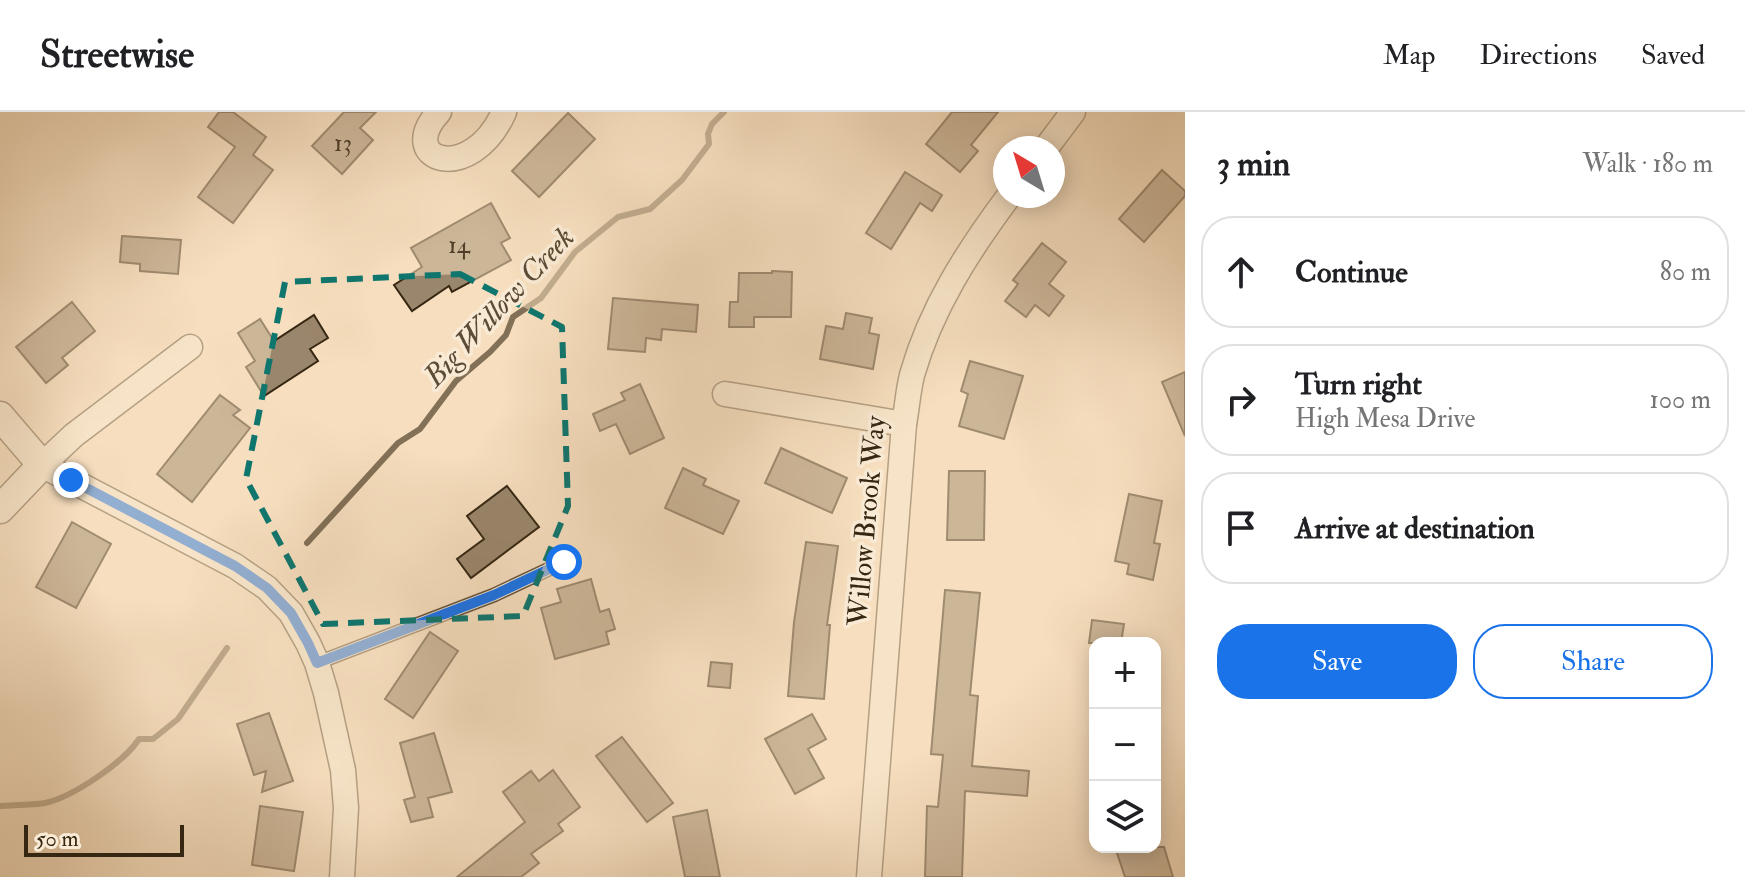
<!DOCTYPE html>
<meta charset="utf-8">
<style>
:root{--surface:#fff;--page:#f6f6f6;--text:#202124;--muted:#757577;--line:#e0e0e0;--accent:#1a73e8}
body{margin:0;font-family:"IM FELL Double Pica",serif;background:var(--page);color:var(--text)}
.controls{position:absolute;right:24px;bottom:24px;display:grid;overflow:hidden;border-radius:16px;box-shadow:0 4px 20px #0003}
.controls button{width:72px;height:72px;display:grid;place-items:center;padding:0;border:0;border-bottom:2px solid var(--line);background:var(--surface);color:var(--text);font:40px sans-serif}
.compass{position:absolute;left:993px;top:24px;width:72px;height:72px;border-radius:50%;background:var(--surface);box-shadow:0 4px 20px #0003;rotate:322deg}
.scale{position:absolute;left:24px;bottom:20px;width:160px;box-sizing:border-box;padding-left:8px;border:4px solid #362713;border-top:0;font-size:22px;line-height:28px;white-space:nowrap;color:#362713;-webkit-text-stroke:6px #f9ead5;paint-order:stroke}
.stop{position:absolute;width:24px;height:24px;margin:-18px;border:6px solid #1a73e8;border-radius:50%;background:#fff}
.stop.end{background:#1a73e8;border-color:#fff;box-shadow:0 2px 8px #0008}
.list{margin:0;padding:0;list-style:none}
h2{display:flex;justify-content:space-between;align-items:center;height:104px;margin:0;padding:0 32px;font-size:34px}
h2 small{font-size:26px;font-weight:400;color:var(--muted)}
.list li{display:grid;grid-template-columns:52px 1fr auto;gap:24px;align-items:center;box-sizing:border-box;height:112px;margin:0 16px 16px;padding:0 16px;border:2px solid var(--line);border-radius:32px}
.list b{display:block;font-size:30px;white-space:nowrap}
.list p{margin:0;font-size:26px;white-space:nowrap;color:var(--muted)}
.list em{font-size:26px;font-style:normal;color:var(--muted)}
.actions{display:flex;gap:16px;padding:24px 32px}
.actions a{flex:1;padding:18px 0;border:2px solid var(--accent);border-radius:32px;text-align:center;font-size:28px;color:var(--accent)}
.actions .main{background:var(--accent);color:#fff}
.icon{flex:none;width:44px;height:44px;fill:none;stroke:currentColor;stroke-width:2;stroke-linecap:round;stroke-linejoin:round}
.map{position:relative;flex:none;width:1185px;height:765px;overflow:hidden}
header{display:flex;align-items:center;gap:48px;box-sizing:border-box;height:112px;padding:0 40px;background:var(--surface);border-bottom:2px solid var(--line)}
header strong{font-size:38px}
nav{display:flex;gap:44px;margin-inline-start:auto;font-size:28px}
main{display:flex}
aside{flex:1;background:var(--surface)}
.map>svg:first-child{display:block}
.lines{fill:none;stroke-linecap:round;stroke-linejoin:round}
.stream{stroke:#827057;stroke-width:6}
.building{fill:#9a866c;stroke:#362713;stroke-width:2}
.service-casing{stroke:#66553e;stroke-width:15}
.minor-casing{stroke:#66553e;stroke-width:27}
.tertiary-casing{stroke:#66553e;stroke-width:31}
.service{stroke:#f9ead5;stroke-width:12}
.minor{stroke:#f9ead5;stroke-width:24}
.tertiary{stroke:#f9ead5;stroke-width:28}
.route{stroke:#1a73e8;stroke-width:10}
.marked{fill:none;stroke:#0f766e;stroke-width:6;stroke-dasharray:16 10;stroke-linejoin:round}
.labels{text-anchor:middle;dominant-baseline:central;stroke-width:7;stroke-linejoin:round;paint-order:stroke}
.number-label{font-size:24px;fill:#4f3f29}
.street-label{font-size:28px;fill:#362713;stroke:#f9ead5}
.water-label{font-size:30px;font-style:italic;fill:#5c4b35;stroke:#f9ead5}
</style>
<header>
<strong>Streetwise</strong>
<nav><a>Map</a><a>Directions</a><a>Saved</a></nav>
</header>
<main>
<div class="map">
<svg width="1185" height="765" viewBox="0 0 1185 765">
<rect width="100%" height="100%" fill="#f6debe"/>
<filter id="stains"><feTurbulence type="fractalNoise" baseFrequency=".0025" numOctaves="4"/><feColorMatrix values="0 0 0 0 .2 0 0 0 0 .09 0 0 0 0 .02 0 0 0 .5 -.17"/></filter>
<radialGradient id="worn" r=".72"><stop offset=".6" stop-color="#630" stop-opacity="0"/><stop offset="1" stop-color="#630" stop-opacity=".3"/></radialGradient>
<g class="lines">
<g class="stream">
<polyline points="307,431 398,331 420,317 456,269 490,240 506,223 513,205 541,186 575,140 618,105 650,97 682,68 709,32 708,22 712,12 724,0"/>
<path d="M0 694C15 693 31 693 45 691 73 685 124 650 139 627H153L178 607 227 536"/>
</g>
</g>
<g class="building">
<polygon points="219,0 233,0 266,25 253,43 273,58 233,111 198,85 235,35 208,15"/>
<polygon points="344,0 376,0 360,16 373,28 342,62 312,34"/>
<polygon points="952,0 998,0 971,33 978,39 960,60 926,32"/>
<polygon points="568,1 595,27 539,85 512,59"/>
<polygon points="1162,58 1185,79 1185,84 1144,130 1119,107"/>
<polygon points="905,60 942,83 932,99 920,91 891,137 866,121"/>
<polygon points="491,91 510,126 501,131 511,148 452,180 449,174 412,199 394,173 422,155 411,136"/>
<polygon points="122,124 181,128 178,162 140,159 140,152 120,150"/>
<polygon points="1042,131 1066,150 1049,172 1064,184 1049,204 1035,193 1026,205 1005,189 1018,172 1013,168"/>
<polygon points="772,159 792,160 791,205 754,205 754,215 729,215 730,190 738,190 739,161 772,161"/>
<polygon points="613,186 698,193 696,220 662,217 661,228 646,226 645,240 608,237"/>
<polygon points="72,190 95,219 62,246 68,253 46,271 16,235"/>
<polygon points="846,201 872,206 869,221 879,223 873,257 820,247 826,214 843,217"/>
<polygon points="314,203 328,226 310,237 318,249 264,284 246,255 255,249 238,221 260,207 274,229"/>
<polygon points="970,249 1023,264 1004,327 959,314 968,282 961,279"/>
<polygon points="1185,260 1185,324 1162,270"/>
<polygon points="640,272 664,326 630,342 616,312 600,319 593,302 625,288 621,281"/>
<polygon points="220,283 240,298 233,303 250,316 192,390 157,362"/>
<polygon points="781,336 847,366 832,401 765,371"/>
<polygon points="683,356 706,367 703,373 739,389 723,422 665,396"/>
<polygon points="949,359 985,359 984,428 947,428"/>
<polygon points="507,374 539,415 471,466 457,447 484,427 467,404"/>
<polygon points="1129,382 1162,389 1154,431 1160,432 1153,468 1127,462 1129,452 1115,449"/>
<polygon points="72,410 111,432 76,496 36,475"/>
<polygon points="806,430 838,434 827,513 830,513 824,587 788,584 794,510"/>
<polygon points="591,467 600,500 609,497 615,517 606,520 609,532 555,547 541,496 561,490 557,477"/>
<polygon points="945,478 980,481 970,583 978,584 972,654 1029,659 1027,684 965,679 962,765 925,765 927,694 938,695 943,643 931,642"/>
<polygon points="1092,508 1124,512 1121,531 1089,531"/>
<polygon points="430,520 458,539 413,606 385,587"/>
<polygon points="711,550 732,552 730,576 708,574"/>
<polygon points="269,601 293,669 262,680 266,659 254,663 237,612"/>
<polygon points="812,602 826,627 808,637 824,666 795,682 765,627"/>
<polygon points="434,621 452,680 428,686 433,705 411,710 404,688 415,685 400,631"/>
<polygon points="622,625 673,691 647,710 596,644"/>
<polygon points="553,658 580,695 558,712 563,719 531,742 539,751 521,765 457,765 525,710 503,680 531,659 539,669"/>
<polygon points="260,694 303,700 294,759 252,753"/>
<polygon points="707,698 720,765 685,765 673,705"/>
<polygon points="1115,735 1164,735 1173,765 1125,765"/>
</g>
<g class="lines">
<defs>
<polyline id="service" points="317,551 494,483 564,450"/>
<g id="minor">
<path d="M439 0C394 49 471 74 504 0"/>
<polyline points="1046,36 1073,0"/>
<polyline points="190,235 74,323 42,353 235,454 267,476 291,501 308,531 317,551 326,581 343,658 346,696 342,765"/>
<polyline points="725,282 904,312"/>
<path d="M869 765 904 312C907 296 908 279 912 263 931 196 968 139 1009 84"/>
</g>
<polyline id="tertiary" points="0,304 42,353 0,397"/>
</defs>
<use href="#service" class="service-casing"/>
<use href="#minor" class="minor-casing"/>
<use href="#tertiary" class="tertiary-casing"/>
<use href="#service" class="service"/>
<use href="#minor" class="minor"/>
<use href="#tertiary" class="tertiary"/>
</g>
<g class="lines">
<polyline class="route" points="71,368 235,454 267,476 291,501 308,531 317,551 494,483 564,450"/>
</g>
<path d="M0 0H1185V765H0ZM460 162 562 215 568 394 523 504 323 512 246 367 285 170Z" fill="#f6debe" fill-opacity=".55" fill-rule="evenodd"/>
<path class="marked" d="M460 162 562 215 568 394 523 504 323 512 246 367 285 170Z"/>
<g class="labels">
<g class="number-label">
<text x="343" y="31">13</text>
<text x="459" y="133">14</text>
</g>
<g class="street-label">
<text transform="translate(867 409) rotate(-85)">Willow Brook Way</text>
</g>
<g class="water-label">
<text transform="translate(499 195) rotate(-47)">Big Willow Creek</text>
</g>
</g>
<rect width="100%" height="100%" filter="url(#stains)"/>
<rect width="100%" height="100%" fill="url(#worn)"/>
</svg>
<div class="controls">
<button>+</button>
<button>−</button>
<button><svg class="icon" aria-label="layers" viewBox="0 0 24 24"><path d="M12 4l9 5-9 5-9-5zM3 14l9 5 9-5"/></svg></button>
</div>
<svg class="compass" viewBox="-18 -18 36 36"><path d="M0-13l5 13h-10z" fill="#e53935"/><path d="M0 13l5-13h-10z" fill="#757577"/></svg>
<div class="scale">50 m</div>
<div class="stop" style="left:564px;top:450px"></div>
<div class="stop end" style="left:71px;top:368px"></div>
</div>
<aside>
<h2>3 min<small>Walk · 180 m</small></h2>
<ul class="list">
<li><svg class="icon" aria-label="ahead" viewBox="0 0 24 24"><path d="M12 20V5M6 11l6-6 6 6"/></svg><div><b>Continue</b></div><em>80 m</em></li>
<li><svg class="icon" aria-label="right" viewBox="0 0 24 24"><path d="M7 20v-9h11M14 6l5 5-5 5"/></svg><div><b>Turn right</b><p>High Mesa Drive</p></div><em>100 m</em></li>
<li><svg class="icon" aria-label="arrive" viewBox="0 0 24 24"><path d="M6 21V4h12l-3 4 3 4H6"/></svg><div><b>Arrive at destination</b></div></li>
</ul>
<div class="actions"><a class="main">Save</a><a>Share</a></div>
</aside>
</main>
